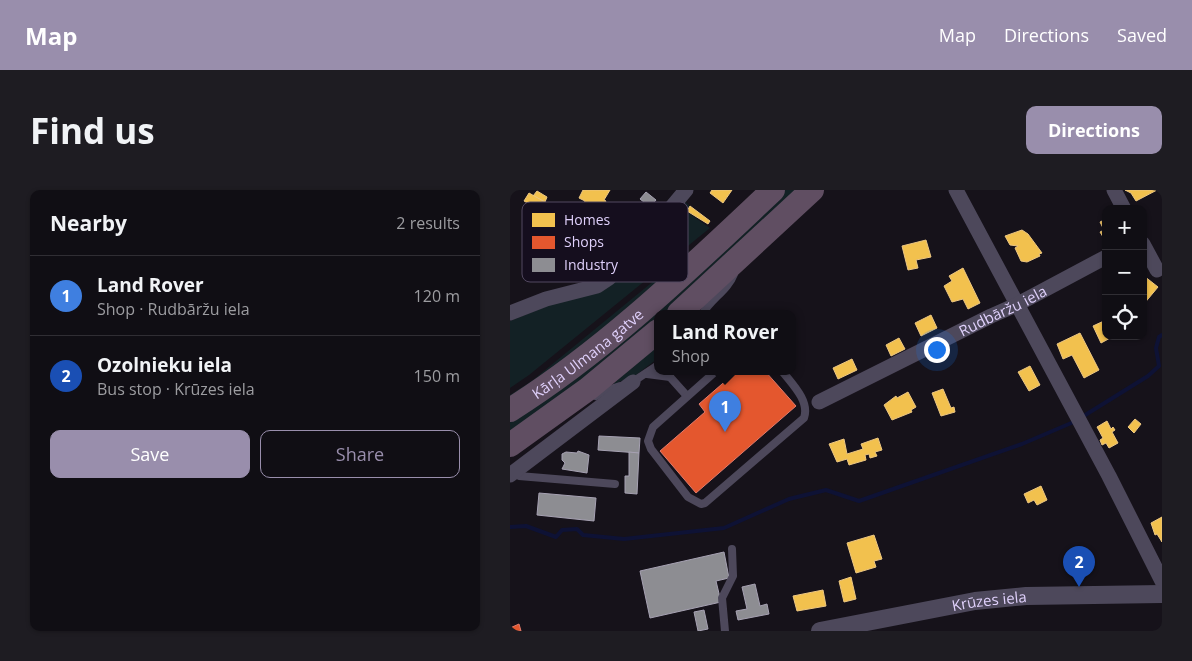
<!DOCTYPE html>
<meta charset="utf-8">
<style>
:root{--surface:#100e14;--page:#1e1c22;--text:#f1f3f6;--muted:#9c9ca0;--line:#302e34;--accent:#998eac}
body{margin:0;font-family:"Open Sans",sans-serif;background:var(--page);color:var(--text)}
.controls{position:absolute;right:15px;top:15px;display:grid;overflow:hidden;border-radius:10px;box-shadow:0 1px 4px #0004}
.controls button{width:45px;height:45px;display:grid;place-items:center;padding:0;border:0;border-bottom:1px solid var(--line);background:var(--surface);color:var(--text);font:25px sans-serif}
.you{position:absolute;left:426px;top:159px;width:18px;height:18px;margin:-12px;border:4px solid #fff;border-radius:50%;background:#1a73e8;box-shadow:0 0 0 8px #1a73e833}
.badge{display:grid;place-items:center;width:32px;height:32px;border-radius:50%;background:var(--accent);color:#fff;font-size:16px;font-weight:700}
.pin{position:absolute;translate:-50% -41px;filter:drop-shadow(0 1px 2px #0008)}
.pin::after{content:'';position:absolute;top:26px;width:18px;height:15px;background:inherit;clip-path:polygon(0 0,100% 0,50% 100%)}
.popup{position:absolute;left:144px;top:120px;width:142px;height:65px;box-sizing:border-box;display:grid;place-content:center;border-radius:10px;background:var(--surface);filter:drop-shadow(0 1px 4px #0005);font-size:16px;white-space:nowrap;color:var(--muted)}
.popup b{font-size:19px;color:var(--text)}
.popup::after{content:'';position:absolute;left:50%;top:100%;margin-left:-10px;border:10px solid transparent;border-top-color:var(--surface)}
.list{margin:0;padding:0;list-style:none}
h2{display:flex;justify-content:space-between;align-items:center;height:65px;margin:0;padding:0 20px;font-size:21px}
h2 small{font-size:16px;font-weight:400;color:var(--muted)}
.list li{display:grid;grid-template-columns:32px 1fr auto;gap:15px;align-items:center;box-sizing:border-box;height:80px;padding:0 20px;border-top:1px solid var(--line)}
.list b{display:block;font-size:19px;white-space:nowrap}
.list p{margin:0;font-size:16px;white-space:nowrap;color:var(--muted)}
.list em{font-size:16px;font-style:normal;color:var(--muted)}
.actions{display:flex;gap:10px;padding:15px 20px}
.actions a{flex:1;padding:11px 0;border:1px solid var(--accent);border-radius:10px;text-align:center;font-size:18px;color:var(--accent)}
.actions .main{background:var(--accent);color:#fff}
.icon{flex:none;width:28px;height:28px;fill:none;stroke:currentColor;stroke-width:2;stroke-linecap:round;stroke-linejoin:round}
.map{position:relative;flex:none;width:652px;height:441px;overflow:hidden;border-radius:10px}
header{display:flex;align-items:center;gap:30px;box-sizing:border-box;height:70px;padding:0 25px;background:var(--accent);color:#fff}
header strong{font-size:24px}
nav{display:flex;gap:28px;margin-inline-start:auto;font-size:18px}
.intro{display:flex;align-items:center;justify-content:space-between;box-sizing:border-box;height:120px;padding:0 30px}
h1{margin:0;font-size:35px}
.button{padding:12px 22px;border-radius:10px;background:var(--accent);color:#fff;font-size:18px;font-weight:700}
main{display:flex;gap:30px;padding:0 30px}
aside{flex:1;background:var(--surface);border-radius:10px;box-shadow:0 1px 4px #0004}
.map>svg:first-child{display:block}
.green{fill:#132125}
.homes{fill:#f2c14e;stroke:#ecc682}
.shops{fill:#e4572e;stroke:#e27b6c}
.industry{fill:#8d8d92;stroke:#a6a1b2}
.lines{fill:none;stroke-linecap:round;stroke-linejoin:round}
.stream{stroke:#0e1235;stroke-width:4}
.service{stroke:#4d485b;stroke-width:8}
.minor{stroke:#4d485b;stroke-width:15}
.tertiary{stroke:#4d485b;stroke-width:18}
.trunk{stroke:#604e62;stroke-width:24}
.labels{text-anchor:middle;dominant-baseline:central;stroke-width:5;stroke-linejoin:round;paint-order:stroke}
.street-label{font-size:15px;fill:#dfd0fb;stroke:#150e1e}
.key{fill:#150e1e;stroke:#524860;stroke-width:1}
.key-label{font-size:14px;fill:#dfd0fb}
</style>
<header>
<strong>Map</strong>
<nav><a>Map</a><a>Directions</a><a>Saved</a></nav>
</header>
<div class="intro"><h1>Find us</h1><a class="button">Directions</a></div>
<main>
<aside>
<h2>Nearby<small>2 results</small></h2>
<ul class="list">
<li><span class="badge" style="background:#3f7fe0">1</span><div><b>Land Rover</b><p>Shop · Rudbāržu iela</p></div><em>120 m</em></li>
<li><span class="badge" style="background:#1a4fb4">2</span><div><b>Ozolnieku iela</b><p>Bus stop · Krūzes iela</p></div><em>150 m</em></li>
</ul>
<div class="actions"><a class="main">Save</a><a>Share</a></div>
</aside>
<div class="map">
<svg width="652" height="441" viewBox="0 0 652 441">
<rect width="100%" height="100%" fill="#16121a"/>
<g class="green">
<polygon points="275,0 292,0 157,123 148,123 147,131 140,138 0,243 0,231 214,59"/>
<polygon points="175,12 180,16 177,22 200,38 19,185 0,198 0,131 45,113 90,102"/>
<polygon points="201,44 127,114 0,211 0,205 23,190"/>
<polygon points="147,154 147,169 126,185 102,195"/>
</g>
<g class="homes">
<polygon points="73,0 100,0 94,10 96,11 94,15 92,14 81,34 70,28 76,17 73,15 75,11 69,8"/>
<polygon points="202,0 222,0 213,13 200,3"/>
<polygon points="615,0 647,0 626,11 621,3"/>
<polygon points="27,1 37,7 35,12 23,6"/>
<polygon points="19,3 56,24 52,31 14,11"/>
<polygon points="121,13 136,26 116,49 101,36"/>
<polygon points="180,16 200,31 198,34 177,21"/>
<polygon points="596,29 596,46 593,47 590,42 594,40 590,32"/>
<polygon points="24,38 31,43 24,51 18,46"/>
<polygon points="512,40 518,44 532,63 529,64 530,66 517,72 511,71 505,58 508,56 500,55 495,46"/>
<polygon points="80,46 95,62 72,84 57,68"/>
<polygon points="416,50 421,67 406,70 408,78 398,80 392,56"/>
<polygon points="453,78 470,113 458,119 453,109 442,112 434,96 442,91 439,86"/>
<polygon points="634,86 648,97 633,115 633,88"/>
<polygon points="421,125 427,138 411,146 405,133"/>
<polygon points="596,130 596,146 604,146 591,153 583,136"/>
<polygon points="570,143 589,180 574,188 562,165 553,169 547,154"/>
<polygon points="389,148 395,159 381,166 376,155"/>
<polygon points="342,169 347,180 328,189 323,178"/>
<polygon points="520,176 530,195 519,201 508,182"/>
<polygon points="433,199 441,218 444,217 445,222 431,226 422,203"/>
<polygon points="398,202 406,217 401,220 402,222 382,230 374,215 386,206 387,208"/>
<polygon points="625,229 631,234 624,243 618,237"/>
<polygon points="597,231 601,239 603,237 605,240 602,242 608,253 599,258 596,253 592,255 590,250 593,248 587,237"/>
<polygon points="368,248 372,260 365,262 367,266 360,268 359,264 355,265 356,270 339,275 337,269 327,272 319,254 334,249 337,264 353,259 351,254"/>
<polygon points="531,296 537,310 527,315 524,310 518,313 514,304"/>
<polygon points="652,327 652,352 647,344 645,345 641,333"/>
<polygon points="364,345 372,369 364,371 366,377 346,383 337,353"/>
<polygon points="341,387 346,409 334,412 329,391"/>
<polygon points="313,400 316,416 287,421 283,406"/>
</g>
<g class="shops">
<polygon points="227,181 255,181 286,216 186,303 150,261 195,222 189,214"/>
<polygon points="9,434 11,441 0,441 0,438"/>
</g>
<g class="industry">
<polygon points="136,2 146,10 140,17 130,9"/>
<polygon points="89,246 130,248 129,263 88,260"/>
<polygon points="68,261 79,265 77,283 52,279 55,273 52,270 52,264 56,262 67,263"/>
<polygon points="119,262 129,263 127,304 115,303 115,286 119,286"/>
<polygon points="29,303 86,308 84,331 27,325"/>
<polygon points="214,362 219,388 206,391 211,412 140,428 130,381"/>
<polygon points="245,394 250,416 257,414 259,424 228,430 226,421 237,419 232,397"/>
<polygon points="194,420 198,439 188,441 184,422"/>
</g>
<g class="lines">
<g class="stream">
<polyline points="572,227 638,186 649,176 646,158 649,147 652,145"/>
<polyline points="0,337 16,336 46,347 52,340 67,339 73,345 114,349 214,338 279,309 316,300 349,311 512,254 566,231"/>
</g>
<g class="service">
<path d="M193 123C201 109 218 100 224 84"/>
<polyline points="160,181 160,187 177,206"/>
<path d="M206 181 143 237 138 251 141 259 178 307 191 314 195 313 294 228C300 211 282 194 272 181"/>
<polyline points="137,184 160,187"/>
<polyline points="121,193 148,175"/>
<polyline points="86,206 92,202 110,196"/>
<polyline points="6,281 9,286 105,294"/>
<polyline points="215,441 212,408 223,386 222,359"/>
</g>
<g class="minor">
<polyline points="446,0 599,286 652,391"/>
<polyline points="604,0 614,19"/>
<polyline points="633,54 647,80"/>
<polyline points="0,123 36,109 87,96 99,88 120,67 176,0"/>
<path id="s1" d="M309 212 481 126 508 114 596 67"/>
<polyline points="0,285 123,192"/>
</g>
<path class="tertiary" id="s2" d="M310 441 465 411 516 406 652 404"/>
<g class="trunk">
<polyline points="169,123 302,0"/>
<path id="s3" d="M0 220C97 159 180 78 263 0"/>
<polyline points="0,255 78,199 148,141"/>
</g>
</g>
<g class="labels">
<g class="street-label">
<text stroke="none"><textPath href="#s1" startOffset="205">Rudbāržu iela</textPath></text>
<text stroke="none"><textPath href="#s3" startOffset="96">Kārļa Ulmaņa gatve</textPath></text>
<text stroke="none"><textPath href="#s2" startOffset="172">Krūzes iela</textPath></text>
</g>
</g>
<rect x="12" y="12" width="166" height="80" rx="8" class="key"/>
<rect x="22" y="23" width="23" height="14" fill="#f2c14e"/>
<rect x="22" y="46" width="23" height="13" fill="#e4572e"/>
<rect x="22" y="68" width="23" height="14" fill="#8d8d92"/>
<g class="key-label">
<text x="54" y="35">Homes</text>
<text x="54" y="57">Shops</text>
<text x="54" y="80">Industry</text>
</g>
</svg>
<div class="controls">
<button>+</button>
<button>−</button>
<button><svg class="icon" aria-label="locate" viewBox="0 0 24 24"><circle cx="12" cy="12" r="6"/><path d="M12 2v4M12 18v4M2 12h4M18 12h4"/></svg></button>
</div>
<div class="you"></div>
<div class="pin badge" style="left:215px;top:242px;background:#3f7fe0">1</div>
<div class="popup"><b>Land Rover</b>Shop</div>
<div class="pin badge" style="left:569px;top:397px;background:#1a4fb4">2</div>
</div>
</main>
